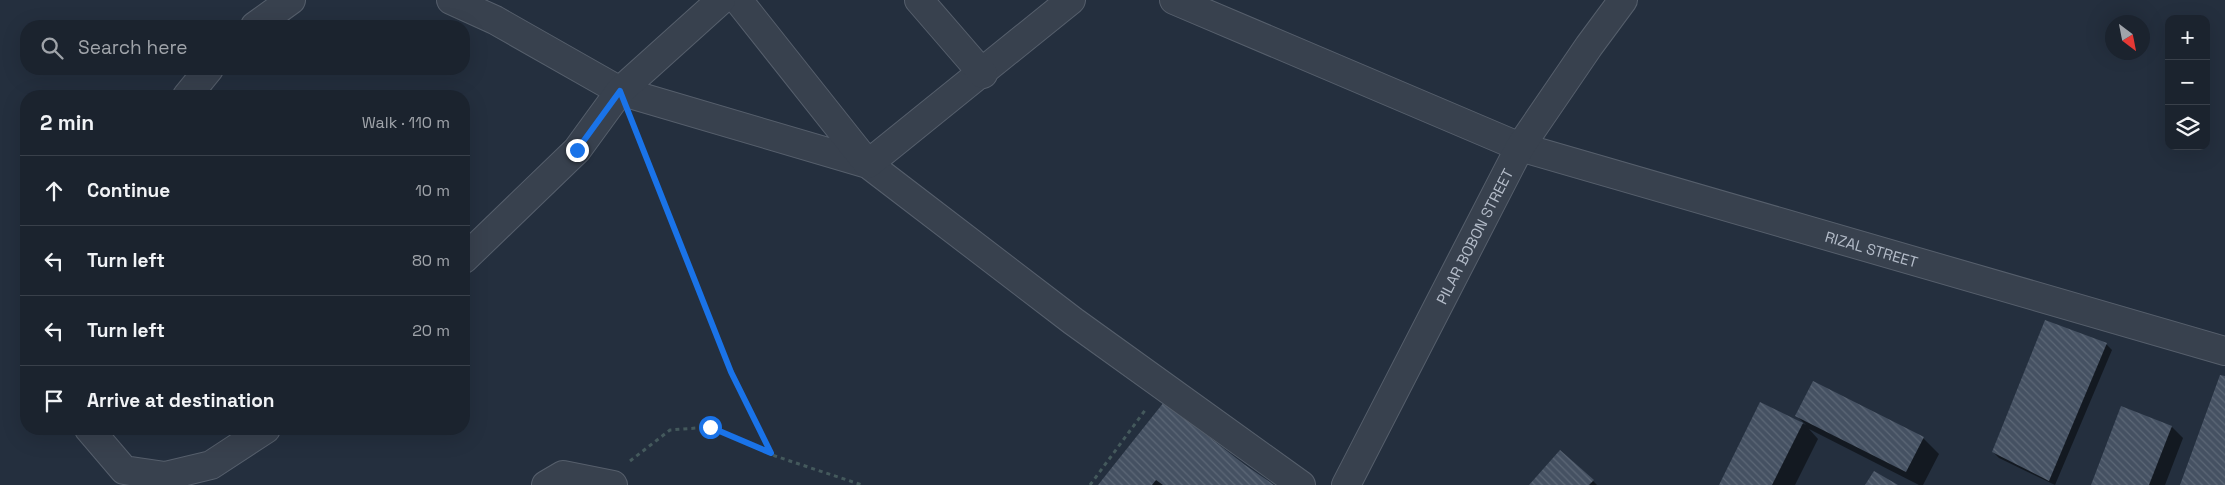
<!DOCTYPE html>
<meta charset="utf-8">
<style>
:root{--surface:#1b232e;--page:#242b36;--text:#f1f3f6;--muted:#a0a4aa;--line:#39404a}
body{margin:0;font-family:"Space Grotesk",sans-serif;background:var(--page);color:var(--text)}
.controls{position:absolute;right:15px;top:15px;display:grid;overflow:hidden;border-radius:10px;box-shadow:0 5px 20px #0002}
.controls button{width:45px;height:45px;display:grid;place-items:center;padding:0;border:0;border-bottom:1px solid var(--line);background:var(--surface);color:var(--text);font:25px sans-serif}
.compass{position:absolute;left:2105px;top:15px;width:45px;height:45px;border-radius:50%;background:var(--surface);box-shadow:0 5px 20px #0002;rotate:148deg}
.stop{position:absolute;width:15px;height:15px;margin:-11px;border:4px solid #1a73e8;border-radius:50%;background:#fff}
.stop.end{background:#1a73e8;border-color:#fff;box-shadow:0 1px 5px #0008}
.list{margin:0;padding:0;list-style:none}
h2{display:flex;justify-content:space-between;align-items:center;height:65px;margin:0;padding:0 20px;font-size:21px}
h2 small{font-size:16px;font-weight:400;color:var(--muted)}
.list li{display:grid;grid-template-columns:32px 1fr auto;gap:15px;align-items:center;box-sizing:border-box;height:70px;padding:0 20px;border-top:1px solid var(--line)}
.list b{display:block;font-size:19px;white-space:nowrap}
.list em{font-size:16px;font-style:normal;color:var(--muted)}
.icon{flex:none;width:28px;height:28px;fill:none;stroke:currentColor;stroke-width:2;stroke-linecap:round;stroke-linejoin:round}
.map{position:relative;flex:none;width:2225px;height:485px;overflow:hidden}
.search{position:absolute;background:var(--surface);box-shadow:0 5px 20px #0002;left:20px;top:20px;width:450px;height:55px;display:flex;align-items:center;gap:12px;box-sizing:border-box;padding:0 18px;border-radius:20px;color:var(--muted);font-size:19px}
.panel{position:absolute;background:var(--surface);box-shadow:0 5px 20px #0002;left:20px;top:90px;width:450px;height:345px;border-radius:20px}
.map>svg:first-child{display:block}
.shadow{fill:#0007}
.building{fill:url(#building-back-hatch)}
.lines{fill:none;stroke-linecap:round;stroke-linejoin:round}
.street-casing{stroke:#565f6c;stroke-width:30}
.path{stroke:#44595c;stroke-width:3;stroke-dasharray:4 4;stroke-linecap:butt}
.street{stroke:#38414e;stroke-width:28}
.route{stroke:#1a73e8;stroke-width:6}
.labels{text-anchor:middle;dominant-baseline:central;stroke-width:5;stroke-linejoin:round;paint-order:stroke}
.street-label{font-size:15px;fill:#b4bcc9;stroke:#1d2633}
</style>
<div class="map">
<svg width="2225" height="485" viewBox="0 0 2225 485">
<defs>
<pattern id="building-back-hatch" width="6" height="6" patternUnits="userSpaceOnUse" patternTransform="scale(1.25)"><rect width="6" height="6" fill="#455162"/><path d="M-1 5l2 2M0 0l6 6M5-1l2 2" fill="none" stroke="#5d6877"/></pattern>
</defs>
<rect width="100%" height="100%" fill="#242f3e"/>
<g class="shadow">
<polygon points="2106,344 2112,350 2055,485 1999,458 1993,452"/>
<polygon points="1761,403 1806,425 1796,415 1923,438 1939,454 1923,485 1919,485 1809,429 1818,439 1795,485 1720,485"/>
<polygon points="2172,427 2183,438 2165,485 2092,485"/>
<polygon points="1244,466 1272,485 1100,485"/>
<polygon points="1593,481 1597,485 1531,485"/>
</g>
<g class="building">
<polygon points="2045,320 2107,343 2049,481 1992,452"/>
<polygon points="2220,375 2225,376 2225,485 2180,485"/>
<polygon points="1813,381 1924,437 1906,472 1795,416"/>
<polygon points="1164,402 1245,465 1274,485 1163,485 1156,480 1152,485 1098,485"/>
<polygon points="1760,402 1803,423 1772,485 1719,485"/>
<polygon points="2121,406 2172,426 2149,485 2091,485"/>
<polygon points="1560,450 1594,480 1589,485 1529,485"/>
<polygon points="1874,471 1898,485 1865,485"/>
</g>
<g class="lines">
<defs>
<g id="street">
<polyline points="451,0 495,20 620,91 868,164 1073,321 1301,485"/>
<polyline points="738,0 868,164 1071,0"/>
<polyline points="919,0 983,74"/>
<path id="s1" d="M1174 0 1520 147 2225 351"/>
<polyline points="255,26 291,0"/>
<polyline points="187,96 209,69"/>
<polyline points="464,259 577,150 620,91 721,0"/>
<polyline points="89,429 124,470 165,476 211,465 266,429"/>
<polyline points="546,485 563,475 613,485"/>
<path id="s2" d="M1346 485 1520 147 1589 46 1623 0"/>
</g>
</defs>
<use href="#street" class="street-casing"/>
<g class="path">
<polyline points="634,127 731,372 771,453"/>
<polyline points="630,461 670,430 710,427 775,456 862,485"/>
<polyline points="1090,485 1146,409"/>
</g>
<use href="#street" class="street"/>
</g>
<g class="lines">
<polyline class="route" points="577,150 620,91 731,372 771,453 710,427"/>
</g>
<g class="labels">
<g class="street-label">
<text stroke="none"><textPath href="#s2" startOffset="280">PILAR BOBON STREET</textPath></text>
<text stroke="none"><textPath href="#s1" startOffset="742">RIZAL STREET</textPath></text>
</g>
</g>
</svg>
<div class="controls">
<button>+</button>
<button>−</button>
<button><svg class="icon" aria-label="layers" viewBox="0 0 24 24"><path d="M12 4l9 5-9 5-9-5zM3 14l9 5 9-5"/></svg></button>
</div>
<svg class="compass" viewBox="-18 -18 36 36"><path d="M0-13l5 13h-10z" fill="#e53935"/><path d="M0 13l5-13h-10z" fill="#a0a4aa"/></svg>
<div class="stop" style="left:710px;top:427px"></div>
<div class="stop end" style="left:577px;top:150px"></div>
<div class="search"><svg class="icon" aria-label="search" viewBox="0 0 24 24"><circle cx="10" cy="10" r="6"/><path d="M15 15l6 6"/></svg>Search here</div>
<section class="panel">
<h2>2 min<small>Walk · 110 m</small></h2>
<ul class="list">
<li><svg class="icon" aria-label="ahead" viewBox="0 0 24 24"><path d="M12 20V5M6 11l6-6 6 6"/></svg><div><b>Continue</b></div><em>10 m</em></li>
<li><svg class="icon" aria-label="left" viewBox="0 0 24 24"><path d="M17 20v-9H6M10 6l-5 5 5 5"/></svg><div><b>Turn left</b></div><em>80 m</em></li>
<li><svg class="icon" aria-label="left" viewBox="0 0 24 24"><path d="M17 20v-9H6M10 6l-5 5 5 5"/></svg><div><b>Turn left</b></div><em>20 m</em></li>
<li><svg class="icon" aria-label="arrive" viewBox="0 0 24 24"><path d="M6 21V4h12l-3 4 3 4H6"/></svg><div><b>Arrive at destination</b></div></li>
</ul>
</section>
</div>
